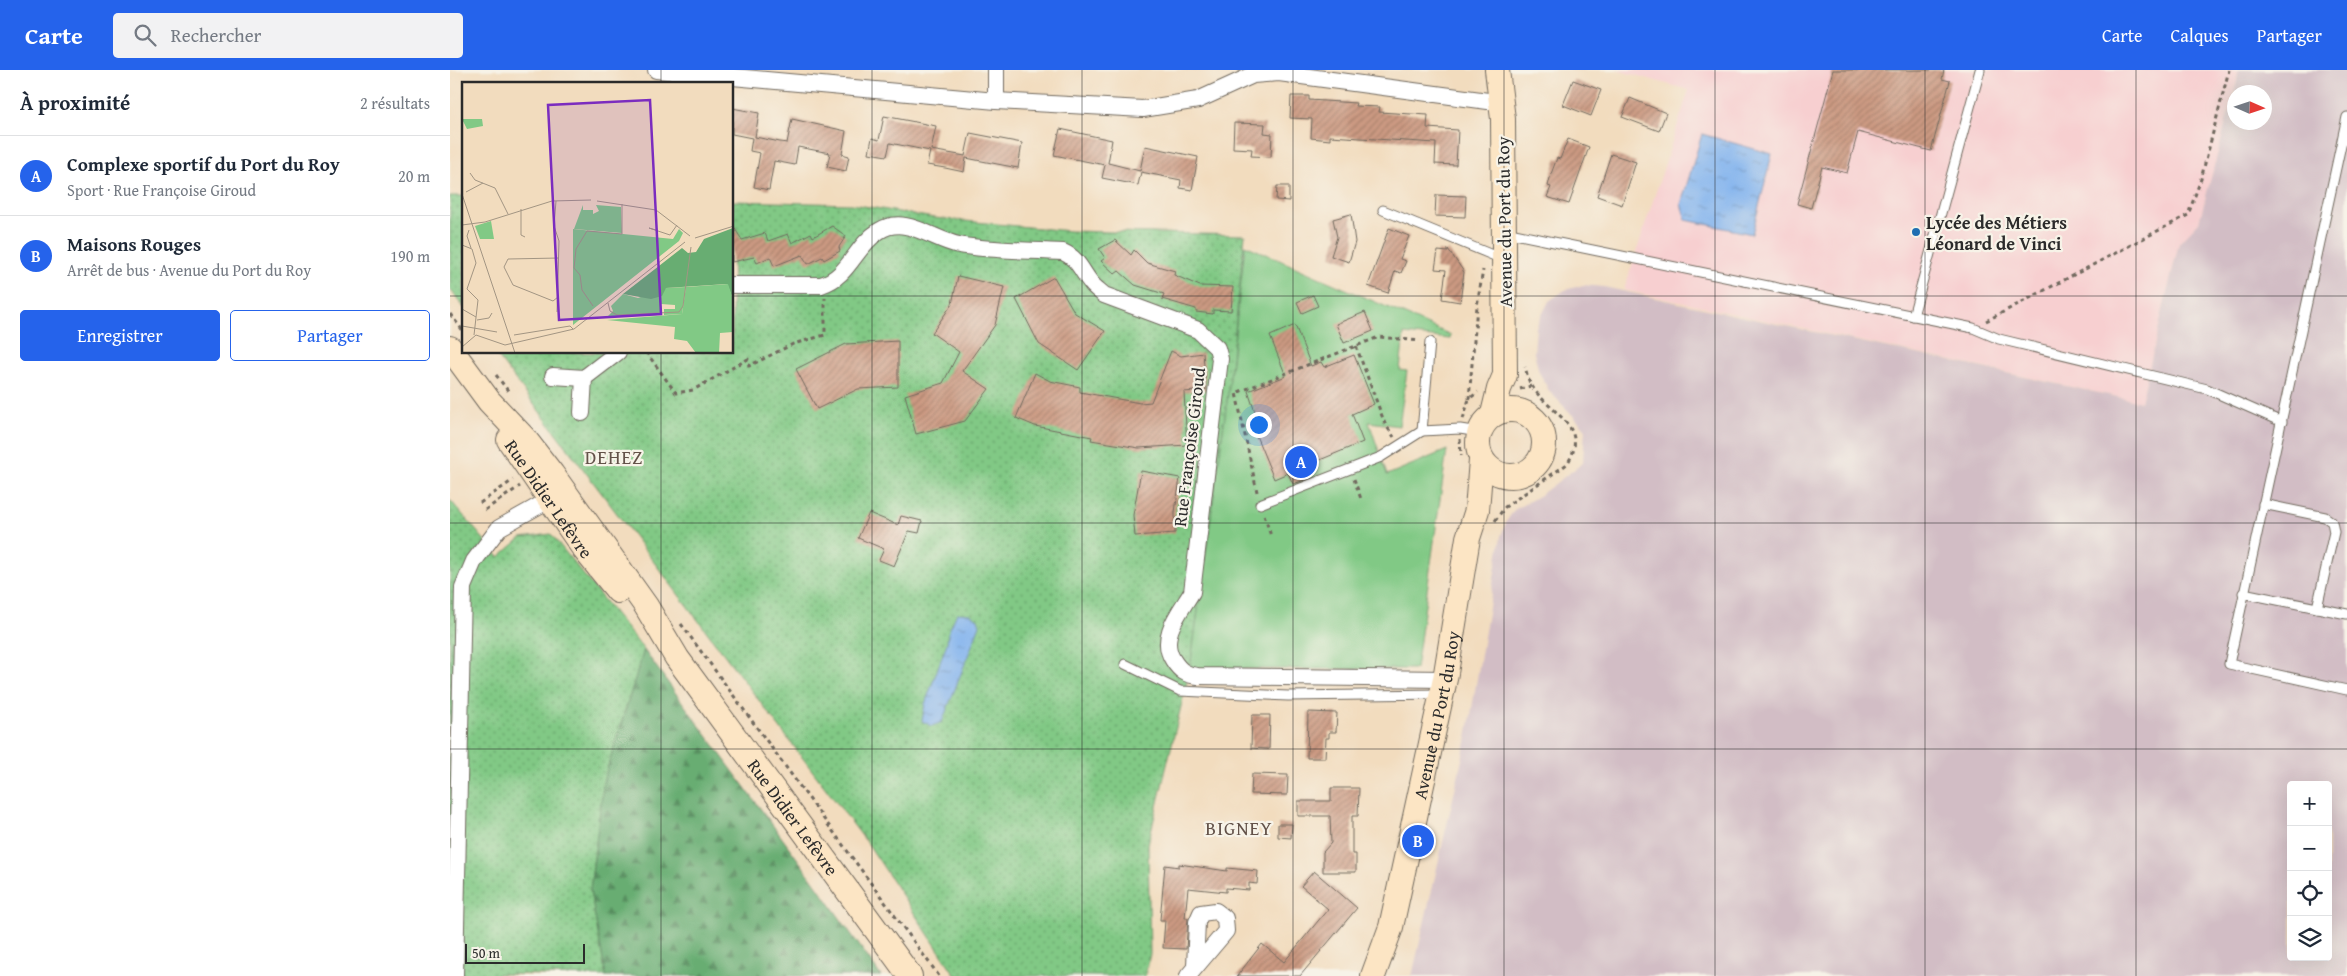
<!DOCTYPE html>
<html lang="fr">
<meta charset="utf-8">
<style>
:root{--surface:#fff;--page:#f2f2f3;--text:#1f2937;--muted:#747a83;--line:#e0e1e3;--accent:#2563eb}
body{margin:0;font-family:"Gentium Book Plus",serif;background:var(--page);color:var(--text)}
.controls{position:absolute;right:15px;bottom:15px;display:grid;overflow:hidden;border-radius:5px;box-shadow:0 5px 20px #0002}
.controls button{width:45px;height:45px;display:grid;place-items:center;padding:0;border:0;border-bottom:1px solid var(--line);background:var(--surface);color:var(--text);font:25px sans-serif}
.compass{position:absolute;left:1777px;top:15px;width:45px;height:45px;border-radius:50%;background:var(--surface);box-shadow:0 5px 20px #0002;rotate:93deg}
.scale{position:absolute;left:15px;bottom:12px;width:120px;box-sizing:border-box;padding-left:5px;border:2px solid #2b2b2b;border-top:0;font-size:14px;line-height:18px;white-space:nowrap;color:#2b2b2b;-webkit-text-stroke:4px #f7f3e8;paint-order:stroke}
.you{position:absolute;left:808px;top:354px;width:18px;height:18px;margin:-12px;border:4px solid #fff;border-radius:50%;background:#1a73e8;box-shadow:0 0 0 8px #1a73e833}
.badge{display:grid;place-items:center;width:32px;height:32px;border-radius:50%;background:var(--accent);color:#fff;font-size:16px;font-weight:700}
.pin{position:absolute;translate:-50% -50%;border:2px solid #fff;box-shadow:0 1px 5px #0006}
.list{margin:0;padding:0;list-style:none}
h2{display:flex;justify-content:space-between;align-items:center;height:65px;margin:0;padding:0 20px;font-size:21px}
h2 small{font-size:16px;font-weight:400;color:var(--muted)}
.list li{display:grid;grid-template-columns:32px 1fr auto;gap:15px;align-items:center;box-sizing:border-box;height:80px;padding:0 20px;border-top:1px solid var(--line)}
.list b{display:block;font-size:19px;white-space:nowrap}
.list p{margin:0;font-size:16px;white-space:nowrap;color:var(--muted)}
.list em{font-size:16px;font-style:normal;color:var(--muted)}
.actions{display:flex;gap:10px;padding:15px 20px}
.actions a{flex:1;padding:11px 0;border:1px solid var(--accent);border-radius:5px;text-align:center;font-size:18px;color:var(--accent)}
.actions .main{background:var(--accent);color:#fff}
.icon{flex:none;width:28px;height:28px;fill:none;stroke:currentColor;stroke-width:2;stroke-linecap:round;stroke-linejoin:round}
.map{position:relative;flex:none;width:1897px;height:906px;overflow:hidden}
header{display:flex;align-items:center;gap:30px;box-sizing:border-box;height:70px;padding:0 25px;background:var(--accent);color:#fff}
header strong{font-size:24px}
nav{display:flex;gap:28px;margin-inline-start:auto;font-size:18px}
.search{width:350px;height:45px;background:var(--page);display:flex;align-items:center;gap:12px;box-sizing:border-box;padding:0 18px;border-radius:5px;color:var(--muted);font-size:19px}
main{display:flex}
aside{flex:1;background:var(--surface)}
.map>svg:first-child{display:block}
.built{fill:#f7cfd0}
.industrial{fill:#d2bdc5;fill-rule:evenodd}
.grass{fill:url(#grass-dots);stroke:#567a58}
.forest{fill:url(#forest-firs);stroke:#4a6c4e}
.pitch{fill:#81c985;stroke:#567a58}
.water{fill:url(#water-ripples);stroke:#566f8c}
.building{fill:url(#building-hatch)}
.lines{fill:none;stroke-linecap:round;stroke-linejoin:round}
.lane-casing{stroke:#71695e;stroke-width:11}
.street-casing{stroke:#71695e;stroke-width:18}
.secondary-casing{stroke:#71695e;stroke-width:26}
.path{stroke:#71695e;stroke-width:3;stroke-dasharray:4 4;stroke-linecap:butt}
.lane{stroke:#fff;stroke-width:9}
.street{stroke:#fff;stroke-width:16}
.secondary{stroke:#fce5c4;stroke-width:24}
.grid{fill:none;stroke:#2b2b2b;stroke-width:1;stroke-opacity:0.55}
.poi-dot{fill:#1f6fb2;stroke:#f7f3e8;stroke-width:2}
.labels{text-anchor:middle;dominant-baseline:central;stroke-width:4.5;stroke-linejoin:round;paint-order:stroke}
.street-label{font-size:18px;fill:#2b2b2b;stroke:#f7f3e8}
.poi-label{font-size:18px;font-weight:bold;fill:#2b2b2b;stroke:#f7f3e8;text-anchor:start}
.neighbourhood-label{font-size:19px;letter-spacing:1px;fill:#635249;stroke:#f7f3e8}
.inset-road{fill:none;stroke:#a29583;stroke-width:1}
.view{fill:#7b2cbf;fill-opacity:0.15;stroke:#7b2cbf;stroke-width:2.5}
.inset-edge{fill:none;stroke:#2b2b2b;stroke-width:2.5}
</style>
<header>
<strong>Carte</strong>
<div class="search"><svg class="icon" aria-label="search" viewBox="0 0 24 24"><circle cx="10" cy="10" r="6"/><path d="M15 15l6 6"/></svg>Rechercher</div>
<nav><a>Carte</a><a>Calques</a><a>Partager</a></nav>
</header>
<main>
<aside>
<h2>À proximité<small>2 résultats</small></h2>
<ul class="list">
<li><span class="badge">A</span><div><b>Complexe sportif du Port du Roy</b><p>Sport · Rue Françoise Giroud</p></div><em>20 m</em></li>
<li><span class="badge">B</span><div><b>Maisons Rouges</b><p>Arrêt de bus · Avenue du Port du Roy</p></div><em>190 m</em></li>
</ul>
<div class="actions"><a class="main">Enregistrer</a><a>Partager</a></div>
</aside>
<div class="map">
<svg width="1897" height="906" viewBox="0 0 1897 906">
<defs>
<pattern id="grass-dots" width="8" height="8" patternUnits="userSpaceOnUse" patternTransform="scale(1.25)"><rect width="8" height="8" fill="#81c985"/><path d="M2 2h.1M6 6h.1" fill="none" stroke="#6aa36d" stroke-width="1.8" stroke-linecap="round"/></pattern>
<pattern id="forest-firs" width="22" height="20" patternUnits="userSpaceOnUse" patternTransform="scale(1.25)"><rect width="22" height="20" fill="#68ad72"/><path d="M5 1l3.5 6h-7zM16 11l3.5 6h-7z" fill="#568d5e"/></pattern>
<pattern id="water-ripples" width="26" height="14" patternUnits="userSpaceOnUse" patternTransform="scale(1.25)"><rect width="26" height="14" fill="#82b3ee"/><path d="M2 4q2-2 4 0t4 0M15 11q2-2 4 0t4 0" fill="none" stroke="#6b92c1"/></pattern>
<pattern id="building-hatch" width="6" height="6" patternUnits="userSpaceOnUse" patternTransform="scale(1.25)"><rect width="6" height="6" fill="#cc9a82"/><path d="M-1 1l2-2M0 6l6-6M5 7l2-2" fill="none" stroke="#a67e6b"/></pattern>
</defs>
<rect width="100%" height="100%" fill="#f7f3e8"/>
<filter id="ink" filterUnits="userSpaceOnUse"><feTurbulence type="fractalNoise" baseFrequency=".02" numOctaves="2"/><feDisplacementMap in="SourceGraphic" scale="10" xChannelSelector="R" yChannelSelector="G"/><feConvolveMatrix kernelMatrix="1 2 1 2 8 2 1 2 1" color-interpolation-filters="sRGB"/></filter>
<filter id="wash" filterUnits="userSpaceOnUse"><feTurbulence type="fractalNoise" baseFrequency=".0096" numOctaves="4" result="noise"/><feDisplacementMap in="SourceGraphic" scale="20" xChannelSelector="R" yChannelSelector="G"/><feGaussianBlur stdDeviation="1.12" result="paint"/><feColorMatrix in="noise" values="0 0 0 0 0 0 0 0 0 0 0 0 0 0 0 0 0 1.4 0 .05"/><feComposite in="paint" operator="in"/></filter>
<g filter="url(#wash)">
<rect width="100%" height="100%" fill="#f2dcbe"/>
<polygon class="built" points="1166,0 1788,0 1787,12 1749,152 1729,173 1691,332 1174,220 1239,20"/>
<path class="industrial" d="M1788 0H1897V906H962L1017 668 1051 466 1056 452 1064 440 1090 425 1133 393 1135 358 1099 321 1089 302 1084 283 1086 257 1099 231 1115 220 1133 215 1154 217 1691 332 1729 173 1749 152 1787 12ZM1784 22H1814V52H1784ZM1841 715H1878V887H1841Z"/>
<g class="grass">
<polygon points="0,126 14,126 14,238 0,219"/>
<polygon points="283,131 402,134 484,148 620,161 795,165 779,317 740,599 698,774 700,884 695,906 506,906 418,774 45,283 282,282"/>
<polygon points="0,430 49,487 71,468 101,464 194,580 154,709 140,820 156,906 48,904 47,906 0,906"/>
</g>
<polygon class="forest" points="194,580 363,810 431,906 156,906 140,820 154,709"/>
<polygon class="pitch" points="795,175 1001,265 1000,269 954,264 950,300 957,301 949,356 919,352 937,405 997,380 966,599 740,599 779,317"/>
<g class="water">
<polygon points="1252,64 1322,84 1302,164 1236,150 1231,134"/>
<polygon points="507,543 520,544 528,549 530,555 492,652 482,656 472,651 475,634 497,573 498,563"/>
</g>
<g id="blocks">
<g class="building">
<polygon points="1383,0 1494,0 1492,9 1500,11 1481,81 1408,62 1397,103 1372,97 1361,138 1347,134"/>
<polygon points="1123,10 1151,20 1141,46 1113,35"/>
<polygon points="841,26 859,26 859,30 906,33 905,36 930,37 929,42 978,45 977,58 1008,60 1006,95 985,94 986,73 880,66 880,70 861,68 862,49 840,48"/>
<polygon points="1180,28 1216,43 1209,61 1172,47"/>
<polygon points="282,38 309,43 305,67 330,72 337,73 342,49 396,61 392,84 399,86 396,101 377,97 380,83 348,77 345,95 324,91 319,120 304,117 310,83 300,81 302,68 282,64"/>
<polygon points="434,46 486,56 481,80 515,86 520,63 572,73 568,98 516,88 514,102 495,98 477,95 480,81 440,73 437,86 419,83 422,68 429,70"/>
<polygon points="784,53 815,54 814,63 822,64 821,87 801,86 802,79 783,78"/>
<polygon points="610,59 662,70 658,93 690,101 695,76 748,87 742,120 730,118 731,110 691,102 688,115 652,108 655,95 604,85"/>
<polygon points="1118,69 1139,77 1119,134 1097,127 1101,117 1098,116 1101,104 1107,88 1110,89"/>
<polygon points="1161,84 1186,92 1172,135 1147,126"/>
<polygon points="827,116 839,116 839,131 826,130"/>
<polygon points="986,125 1016,126 1015,147 985,146"/>
<polygon points="901,144 905,172 899,192 881,186 887,167 883,149"/>
<polygon points="282,154 292,170 315,163 318,171 338,164 342,173 361,163 363,167 382,156 396,166 389,177 390,181 374,190 372,187 358,194 352,185 324,196 320,187 307,193 304,187 282,192"/>
<polygon points="939,158 959,166 950,189 956,191 951,203 945,201 938,223 918,216"/>
<polygon points="665,170 681,185 684,180 697,193 725,201 724,205 750,216 783,217 781,241 763,240 763,244 746,242 746,239 712,229 714,224 685,215 669,201 665,204 651,191 655,188 649,179"/>
<polygon points="998,179 1014,202 1010,232 992,229 996,200 985,199 988,181 998,182"/>
<polygon points="508,206 554,217 545,255 512,301 539,319 515,351 466,364 455,325 493,313 509,282 482,263 502,234"/>
<polygon points="604,207 625,243 655,261 628,300 589,274 566,229"/>
<polygon points="863,225 868,236 852,243 847,232"/>
<polygon points="915,242 923,261 894,273 886,254"/>
<polygon points="845,255 861,296 871,292 874,297 904,285 924,334 902,344 913,372 853,397 858,409 843,414 838,403 824,409 800,351 807,348 798,321 836,306 820,266"/>
<polygon points="448,271 448,317 408,319 367,339 346,299 396,274"/>
<polygon points="721,281 731,286 753,283 756,320 734,322 737,375 689,378 641,370 642,367 585,356 566,348 585,303 600,311 630,317 630,322 690,333 701,332"/>
<polygon points="691,401 730,408 725,442 725,463 685,466 683,445"/>
<polygon points="419,443 448,455 451,446 472,451 469,463 459,461 444,496 429,490 434,479 408,468"/>
<polygon points="858,642 887,643 886,662 879,662 879,668 876,668 875,688 857,688"/>
<polygon points="802,645 820,645 819,679 801,678"/>
<polygon points="802,704 838,705 837,725 801,724"/>
<polygon points="881,718 909,718 908,746 902,746 902,784 906,784 906,802 873,802 873,782 881,773 880,746 848,746 848,731 881,731"/>
<polygon points="828,754 842,754 841,768 828,767"/>
<polygon points="729,794 777,801 777,798 808,801 807,814 799,813 799,820 776,818 776,822 738,818 735,848 738,848 736,879 713,878 715,850 710,850 715,795 729,797"/>
<polygon points="864,801 907,838 850,906 787,906 812,874 834,892 878,839 851,816"/>
</g>
</g>
</g>
<g filter="url(#ink)">
<use href="#blocks" fill-opacity="0" stroke="#71695e" stroke-width="1"/>
<g class="lines">
<defs>
<g id="lane">
<polyline points="1897,47 1779,594 1897,620"/>
<polyline points="933,140 1052,189"/>
<polyline points="1055,162 1523,258 1549,269 1757,319 1832,352"/>
<polyline points="1463,246 1530,0"/>
<polyline points="980,272 972,361 1010,359 1029,362"/>
<polyline points="810,434 931,387 972,361"/>
<polyline points="1813,434 1875,447 1882,452 1884,462 1867,538"/>
<polyline points="1793,523 1897,544"/>
<polyline points="675,594 730,621 838,626 992,624"/>
</g>
<g id="street">
<polyline points="206,0 546,31 693,39 748,30 803,5 829,3 1038,31 1050,30"/>
<polyline points="546,31 546,0"/>
<path d="M282 215H371C399 207 405 176 429 161 455 144 483 170 509 175 542 181 579 180 613 182 629 189 631 201 642 214 645 218 650 221 654 225L748 260 767 278 770 289 742 522C730 542 708 567 723 590 730 601 736 605 748 606L995 609"/>
<polyline points="103,306 134,308 168,282"/>
<polyline points="132,343 134,308"/>
<polyline points="5,906 13,517 24,491 49,458 99,430 110,433"/>
<polyline points="738,906 776,861 775,848 766,841 751,843 747,852 745,896"/>
</g>
<g id="secondary">
<path id="s1" d="M0 278 39 331 75 369 102 404 196 536 227 588 460 906"/>
<circle cx="1061" cy="373" r="33"/>
<polyline points="1043,344 1049,319 1055,305 1053,49 1047,0"/>
<path id="s2" d="M59 370 134 479 168 521"/>
<path id="s3" d="M923 906 941 857 995 609 1018 468 1027 440 1031 390"/>
</g>
</defs>
<use href="#lane" class="lane-casing"/>
<use href="#street" class="street-casing"/>
<use href="#secondary" class="secondary-casing"/>
<g class="path">
<polyline points="0,244 14,262"/>
<polyline points="1536,251 1738,145 1751,109 1779,0"/>
<polyline points="906,276 935,354 944,367"/>
<polyline points="196,282 226,323 243,320 298,289 299,296 343,274 375,265 375,228"/>
<polyline points="46,305 59,322"/>
<polyline points="1070,319 1081,316"/>
<polyline points="1019,329 1027,236 1033,200"/>
<polyline points="1013,349 1019,329 1028,322"/>
<polyline points="1010,369 1011,386"/>
<polyline points="904,409 911,429"/>
<polyline points="807,422 786,323 929,267 970,271"/>
<polyline points="30,433 63,410"/>
<polyline points="35,440 70,416"/>
<polyline points="814,445 821,466"/>
<path d="M1045 451 1055 437 1117 394C1142 356 1097 342 1082 316 1078 311 1077 303 1075 297"/>
<polyline points="231,554 489,906"/>
</g>
<use href="#lane" class="lane"/>
<use href="#street" class="street"/>
<use href="#secondary" class="secondary"/>
</g>
</g>
<path class="grid" d="M211 0V14M422 0V906M632 0V906M843 0V906M1054 0V906M1265 0V906M1475 0V906M1686 0V906M0 226H14M282 226H1897M211 282V906M0 453H1897M0 679H1897"/>
<circle class="poi-dot" cx="1466" cy="162" r="5"/>
<g class="labels">
<g class="street-label">
<text transform="translate(1054 152) rotate(-91)">Avenue du Port du Roy</text>
<text transform="translate(739 377) rotate(-83)">Rue Françoise Giroud</text>
<text stroke="none"><textPath href="#s2" startOffset="71">Rue Didier Lefèvre</textPath></text>
<text stroke="none"><textPath href="#s3" startOffset="269">Avenue du Port du Roy</textPath></text>
<text stroke="none"><textPath href="#s1" startOffset="582">Rue Didier Lefèvre</textPath></text>
</g>
<g class="poi-label">
<text x="1476" y="152">Lycée des Métiers<tspan x="1476" dy="21">Léonard de Vinci</tspan></text>
</g>
<g class="neighbourhood-label">
<text x="164" y="387">DEHEZ</text>
<text x="789" y="758">BIGNEY</text>
</g>
</g>
<g transform="translate(12 12)">
<rect width="271" height="271" fill="#f2dcbe"/>
<path d="M111 147 211 157 217 147 221 151 217 159 111 243ZM224 205 220 232 202 233V227H213V223L199 222 200 233 145 235 151 229 149 224 161 212 176 216 204 206Z" fill="#81c985"/>
<path d="M271 146V217L265 202 204 206 200 214 189 217 161 212 220 166 226 171 234 170 242 157Z" fill="#68ad72"/>
<path d="M266 202 271 217V250L258 251 257 271H234L225 259 212 257 213 245 145 238 220 232 224 205Z" fill="#81c985"/>
<path d="M29 139 32 157H18L13 144Z" fill="#81c985"/>
<path d="M0 37H20L21 44 5 47ZM121 123V128H131V132L137 129 134 123 159 125 160 151 112 147Z" fill="#81c985"/>
<path class="inset-road" d="M8 91 13 98 33 106 46 132M4 110 21 101M0 112 53 271M94 119 92 144 97 159 95 230M135 119 194 128 228 154M59 127V153L63 155M0 143 23 140 90 119 129 118M7 148 5 154 9 166M194 148 187 146 208 153 215 143M233 156 272 144M0 163 10 167 14 181 5 207 16 218 12 253M96 215 91 219 51 203 42 185 46 177 97 176M146 221 148 229 155 233 217 230 221 224 229 165M131 224 120 208 118 193 112 186 114 167 125 149 160 152V122M0 227 14 235M15 238 27 236 30 231M0 244 35 250M52 253 108 244 111 247M0 265 14 253 43 263 112 247 223 160"/>
<path class="view" d="M188 18 199 232 97 238 86 23Z"/>
<rect width="271" height="271" class="inset-edge"/>
</g>
</svg>
<div class="controls">
<button>+</button>
<button>−</button>
<button><svg class="icon" aria-label="locate" viewBox="0 0 24 24"><circle cx="12" cy="12" r="6"/><path d="M12 2v4M12 18v4M2 12h4M18 12h4"/></svg></button>
<button><svg class="icon" aria-label="layers" viewBox="0 0 24 24"><path d="M12 4l9 5-9 5-9-5zM3 14l9 5 9-5"/></svg></button>
</div>
<svg class="compass" viewBox="-18 -18 36 36"><path d="M0-13l5 13h-10z" fill="#e53935"/><path d="M0 13l5-13h-10z" fill="#747a83"/></svg>
<div class="scale">50 m</div>
<div class="you"></div>
<div class="pin badge" style="left:851px;top:392px">A</div>
<div class="pin badge" style="left:968px;top:771px">B</div>
</div>
</main>
